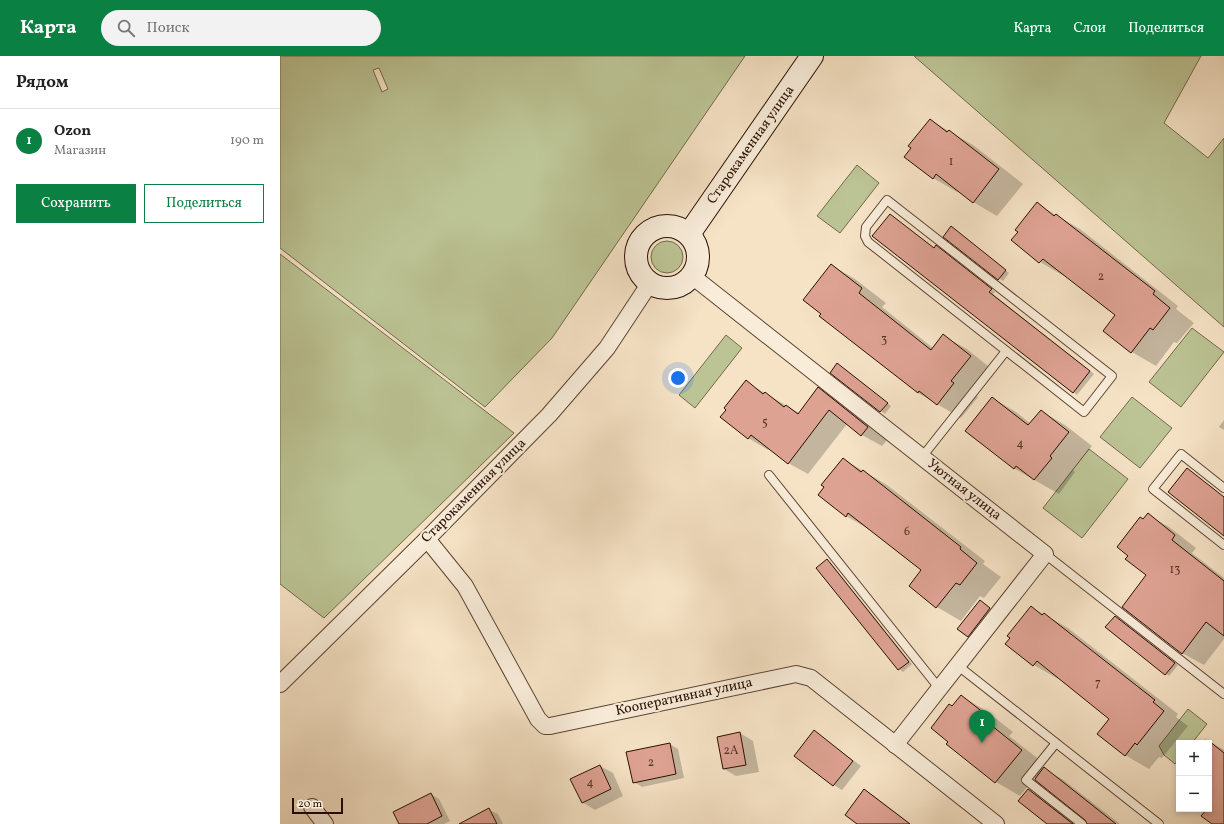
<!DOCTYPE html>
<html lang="ru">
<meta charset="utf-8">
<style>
:root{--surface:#fff;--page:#f2f2f2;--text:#222;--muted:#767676;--line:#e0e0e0;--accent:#0b8043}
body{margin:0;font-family:Vollkorn,serif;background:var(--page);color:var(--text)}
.controls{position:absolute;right:12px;bottom:12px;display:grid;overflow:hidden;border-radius:0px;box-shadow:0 2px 6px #0003}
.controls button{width:36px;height:36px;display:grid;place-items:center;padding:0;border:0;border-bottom:1px solid var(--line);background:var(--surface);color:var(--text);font:20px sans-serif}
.scale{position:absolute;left:12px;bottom:10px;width:51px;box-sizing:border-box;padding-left:4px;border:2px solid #2a0f00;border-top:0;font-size:11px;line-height:14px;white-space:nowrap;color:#2a0f00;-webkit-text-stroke:3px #f9edda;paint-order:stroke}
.you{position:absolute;left:398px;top:322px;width:14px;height:14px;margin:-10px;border:3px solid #fff;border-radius:50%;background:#1a73e8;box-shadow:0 0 0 6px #1a73e833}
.badge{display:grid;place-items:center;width:26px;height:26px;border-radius:50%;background:var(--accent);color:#fff;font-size:13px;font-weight:700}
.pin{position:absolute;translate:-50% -33px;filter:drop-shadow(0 1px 2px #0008)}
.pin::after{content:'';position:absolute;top:21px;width:14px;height:12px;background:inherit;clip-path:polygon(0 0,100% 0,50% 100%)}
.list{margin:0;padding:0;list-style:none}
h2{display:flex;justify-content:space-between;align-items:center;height:52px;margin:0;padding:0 16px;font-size:17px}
h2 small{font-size:13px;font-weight:400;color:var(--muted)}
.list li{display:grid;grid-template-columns:26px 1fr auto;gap:12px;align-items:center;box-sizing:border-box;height:64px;padding:0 16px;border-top:1px solid var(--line)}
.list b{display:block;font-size:15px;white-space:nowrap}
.list p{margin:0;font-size:13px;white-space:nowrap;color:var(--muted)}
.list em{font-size:13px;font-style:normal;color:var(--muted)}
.actions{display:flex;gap:8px;padding:12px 16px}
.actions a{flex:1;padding:9px 0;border:1px solid var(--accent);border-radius:0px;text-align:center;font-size:14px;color:var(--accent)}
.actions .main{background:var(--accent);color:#fff}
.icon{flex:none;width:22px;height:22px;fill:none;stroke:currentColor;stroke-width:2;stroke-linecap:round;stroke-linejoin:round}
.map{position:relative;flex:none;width:944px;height:768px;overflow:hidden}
header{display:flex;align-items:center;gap:24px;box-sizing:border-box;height:56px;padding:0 20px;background:var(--accent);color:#fff}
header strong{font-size:19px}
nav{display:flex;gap:22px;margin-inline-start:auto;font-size:14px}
.search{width:280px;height:36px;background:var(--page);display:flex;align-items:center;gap:10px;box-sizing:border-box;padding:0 14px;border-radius:22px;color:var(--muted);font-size:15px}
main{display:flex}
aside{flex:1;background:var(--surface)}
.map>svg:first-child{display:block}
.green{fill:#bcc495;stroke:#736a4a;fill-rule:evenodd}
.shadow{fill:#0003}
.building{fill:#dea293;stroke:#2a0f00}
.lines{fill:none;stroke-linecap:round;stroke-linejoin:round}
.lane-casing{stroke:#5d4432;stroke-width:10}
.street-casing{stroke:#5d4432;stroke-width:18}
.secondary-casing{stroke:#2a0f00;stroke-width:24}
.lane{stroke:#f9edda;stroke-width:8}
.street{stroke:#f9edda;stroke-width:16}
.secondary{stroke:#f9edda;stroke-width:22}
.labels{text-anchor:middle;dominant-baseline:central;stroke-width:4;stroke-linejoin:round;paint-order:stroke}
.number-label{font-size:12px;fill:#573425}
.street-label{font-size:14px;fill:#2a0f00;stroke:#f9edda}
</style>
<header>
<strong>Карта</strong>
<div class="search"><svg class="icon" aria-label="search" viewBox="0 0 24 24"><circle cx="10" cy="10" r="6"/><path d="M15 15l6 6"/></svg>Поиск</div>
<nav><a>Карта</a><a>Слои</a><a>Поделиться</a></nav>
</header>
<main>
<aside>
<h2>Рядом<small></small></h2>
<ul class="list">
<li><span class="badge">1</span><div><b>Ozon</b><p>Магазин</p></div><em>190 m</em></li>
</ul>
<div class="actions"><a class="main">Сохранить</a><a>Поделиться</a></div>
</aside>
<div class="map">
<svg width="944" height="768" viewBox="0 0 944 768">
<rect width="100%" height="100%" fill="#f6e3c6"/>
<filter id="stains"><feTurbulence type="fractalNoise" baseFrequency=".005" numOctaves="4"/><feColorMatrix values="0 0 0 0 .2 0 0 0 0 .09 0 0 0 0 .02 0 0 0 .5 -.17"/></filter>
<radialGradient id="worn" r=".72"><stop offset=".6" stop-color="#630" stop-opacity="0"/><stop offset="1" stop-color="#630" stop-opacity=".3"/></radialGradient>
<g class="green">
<path d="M0 0H465L272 282 205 351 0 192ZM99 12 108 33 102 36 93 14Z"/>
<polygon points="634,0 921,0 884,67 928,102 944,82 944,271"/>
<polygon points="577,109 599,127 560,177 537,160"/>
<circle cx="387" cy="201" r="16"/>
<polygon points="0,198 234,377 44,562 0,528"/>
<polygon points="912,272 944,296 901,351 869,326"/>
<polygon points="446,279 462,292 415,352 399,339"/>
<polygon points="852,341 892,372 860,412 820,381"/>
<polygon points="809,393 848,423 802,482 763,452"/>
<polygon points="908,653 927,668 912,687 899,687 899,703 895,708 884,699 879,690"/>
</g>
<g class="shadow">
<polygon points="650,64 693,89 743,128 717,160 693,146 679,135 677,136 653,122"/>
<polygon points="757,148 800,173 898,250 896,253 914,267 897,287 894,286 876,310 852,296 836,259 785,219 784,220 760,206"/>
<polygon points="610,159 655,193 660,193 715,236 713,238 814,318 797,339 594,180"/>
<polygon points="675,174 729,217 723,225 664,181"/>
<polygon points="551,209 575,223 606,247 602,251 653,292 663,280 687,293 714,315 695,339 698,341 681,362 638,337 541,260"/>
<polygon points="562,311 611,350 605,358 552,317"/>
<polygon points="466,326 519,357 538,333 558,344 608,383 602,390 582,379 567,368 528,418 508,407 490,392 488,394 468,382 441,361"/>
<polygon points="712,342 736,356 751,368 761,355 785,369 812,390 793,414 795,416 779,438 735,413 686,374"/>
<polygon points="944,364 944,374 939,371"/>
<polygon points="563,403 607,429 705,505 703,508 721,521 704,542 700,540 681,565 657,551 642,514 590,474 566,460"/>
<polygon points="868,459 889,471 916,492 912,497 944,522 944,583 924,609 902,597 867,519 849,499 863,464"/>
<polygon points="547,505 551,507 632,608 623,616 619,613"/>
<polygon points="704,547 714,555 692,582 688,580"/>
<polygon points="751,551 788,572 898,658 896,661 908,670 882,702 879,701 869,713 845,699 831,662 779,622 778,623 754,609"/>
<polygon points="839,563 898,609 889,620 886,618"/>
<polygon points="681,640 705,654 733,676 729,680 765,708 762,712 782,723 840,768 808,768 808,766 756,724 755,721 740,740 716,726 667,688 669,686 672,651"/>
<polygon points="460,677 473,685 479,716 456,720 444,713"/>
<polygon points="542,681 581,710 562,734 554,729 515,700"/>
<polygon points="925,683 944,694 944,768 933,768 928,753 929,687 922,687"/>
<polygon points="390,688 398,693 404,722 362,731 354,726"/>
<polygon points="320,710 333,717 343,740 315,754 302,746"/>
<polygon points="585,734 593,739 631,768 578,768"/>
<polygon points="748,734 766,744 796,768 768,768"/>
<polygon points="151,738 159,743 170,765 164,768 120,768"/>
<polygon points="209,754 218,758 223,768 183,768"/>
</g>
<g class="building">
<polygon points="650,63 667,76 669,74 719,113 693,147 656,118 653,123 624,101 631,92 628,90"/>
<polygon points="757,146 774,160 776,158 875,235 873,238 890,252 873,274 870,272 851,297 823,275 835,259 763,203 759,207 731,184 738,176 735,174"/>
<polygon points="610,158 654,192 656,189 712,233 709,236 810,315 793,337 592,180"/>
<polygon points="671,170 726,214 718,224 663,181"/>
<polygon points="551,208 582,232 579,237 651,294 663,278 691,300 671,325 674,327 657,349 639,335 638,337 539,260 541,258 523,244"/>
<polygon points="557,307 608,347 600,356 550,317"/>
<polygon points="466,324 483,338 485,336 504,351 506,349 518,358 538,331 588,371 581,380 549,354 508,408 471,379 468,383 440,361 446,354 444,352"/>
<polygon points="712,341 748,369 761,354 789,376 770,400 772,402 754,424 736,410 734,413 685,375"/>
<polygon points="563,402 581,416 583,414 681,491 680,493 697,507 680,529 676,527 656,552 629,530 641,514 568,457 566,461 538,439 544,431 541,429"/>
<polygon points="907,412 944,441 944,480 888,436"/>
<polygon points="868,457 895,479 892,484 944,525 944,580 926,566 902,598 842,551 866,519 845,503 848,500 837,491 860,461 863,463"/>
<polygon points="547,503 629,606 618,614 536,512"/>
<polygon points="700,544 710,552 688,581 677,573"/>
<polygon points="751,550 762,559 764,557 875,644 873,646 884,655 857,689 855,687 845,700 817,678 829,663 757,605 753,610 725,588 730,582 727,580"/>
<polygon points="835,560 895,607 885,619 825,571"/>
<polygon points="681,639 709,661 706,665 742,694 715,727 666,688 668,686 651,672 669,648 672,650"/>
<polygon points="534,674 573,705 553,730 514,700"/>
<polygon points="460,676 466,709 443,713 437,681"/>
<polygon points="929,685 944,697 944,768 932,768 921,760 927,753 929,753"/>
<polygon points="390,687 396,718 353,727 346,696"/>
<polygon points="320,709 331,733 302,747 290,723"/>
<polygon points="764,711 836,768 807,768 805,764 755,724 755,723"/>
<polygon points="584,733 630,768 577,768 565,759"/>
<polygon points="748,733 793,768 767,768 738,745"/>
<polygon points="151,737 162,760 147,768 119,768 113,756"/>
<polygon points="209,752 217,768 179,768"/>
</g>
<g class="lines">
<defs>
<g id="lane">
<polygon points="607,144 832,320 804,356 588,186 585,180 586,171"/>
<polyline points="642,401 726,295"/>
<polyline points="489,419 659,632"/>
<polyline points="944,432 901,398 873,433 944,489"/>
<polyline points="765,498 944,638"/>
<polyline points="677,609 879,768"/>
<polyline points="776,687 746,724 802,768"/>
</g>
<g id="street">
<polyline points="412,220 765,498 615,689"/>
<polyline points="147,483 185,530 258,663 265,670 270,670 516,618 531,622 716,768"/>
<polyline points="0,628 147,483 269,359 327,292 370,227"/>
<polyline points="32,751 45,768"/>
</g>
<g id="secondary">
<circle cx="387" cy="201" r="31"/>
<polyline points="409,178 532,0"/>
</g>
</defs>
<use href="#lane" class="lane-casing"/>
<use href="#street" class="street-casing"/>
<use href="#secondary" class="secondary-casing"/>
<use href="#lane" class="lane"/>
<use href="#street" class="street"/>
<use href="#secondary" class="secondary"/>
</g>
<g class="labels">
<g class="number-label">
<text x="671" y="106">1</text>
<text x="821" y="221">2</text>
<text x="604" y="284">3</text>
<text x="485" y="367">5</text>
<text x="740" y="388">4</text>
<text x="627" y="476">6</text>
<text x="895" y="514">13</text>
<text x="818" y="627">7</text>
<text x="451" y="695">2А</text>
<text x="371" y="707">2</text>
<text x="310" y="727">4</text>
</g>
<g class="street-label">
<text transform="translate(471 89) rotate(-55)">Старокаменная улица</text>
<text transform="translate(684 434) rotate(38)">Уютная улица</text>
<text transform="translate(194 435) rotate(-45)">Старокаменная улица</text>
<text transform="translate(404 641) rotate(-12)">Кооперативная улица</text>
</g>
</g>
<rect width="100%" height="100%" filter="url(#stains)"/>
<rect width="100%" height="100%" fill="url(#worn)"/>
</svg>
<div class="controls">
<button>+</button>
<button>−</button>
</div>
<div class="scale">20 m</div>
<div class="you"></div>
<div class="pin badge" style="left:702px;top:687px">1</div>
</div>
</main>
